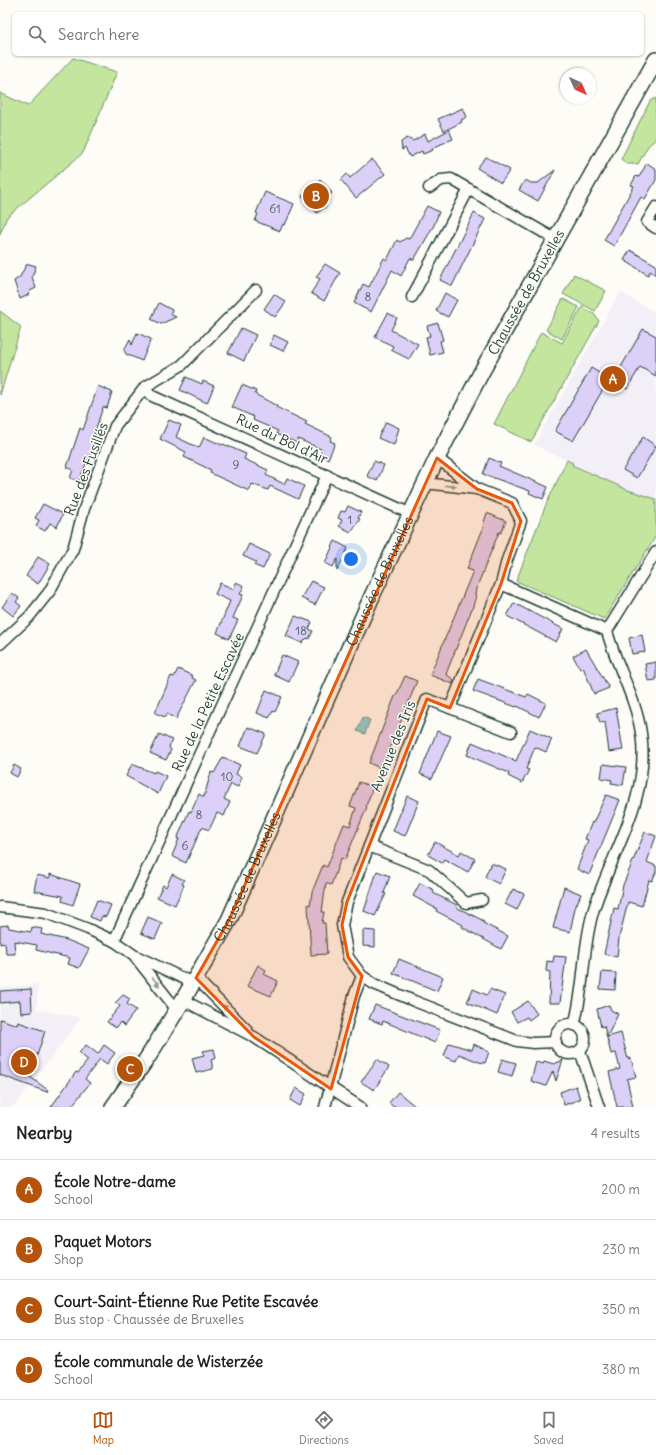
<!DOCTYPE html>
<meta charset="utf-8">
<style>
:root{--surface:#fff;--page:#f6f6f6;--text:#202124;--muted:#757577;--line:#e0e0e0;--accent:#b45309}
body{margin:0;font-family:Delius,sans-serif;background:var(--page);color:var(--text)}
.compass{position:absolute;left:560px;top:68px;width:36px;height:36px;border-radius:50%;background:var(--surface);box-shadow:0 1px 3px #0004;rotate:135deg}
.you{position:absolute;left:351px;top:559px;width:14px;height:14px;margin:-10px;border:3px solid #fff;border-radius:50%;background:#1a73e8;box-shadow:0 0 0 6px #1a73e833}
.badge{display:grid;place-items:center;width:26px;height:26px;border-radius:50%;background:var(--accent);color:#fff;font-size:13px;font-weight:700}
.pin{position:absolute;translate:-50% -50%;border:2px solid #fff;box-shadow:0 1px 4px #0006}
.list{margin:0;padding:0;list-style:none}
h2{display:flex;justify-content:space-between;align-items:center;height:52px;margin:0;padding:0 16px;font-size:17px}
h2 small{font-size:13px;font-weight:400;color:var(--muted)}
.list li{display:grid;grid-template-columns:26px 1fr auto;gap:12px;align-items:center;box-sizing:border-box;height:60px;padding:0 16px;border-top:1px solid var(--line)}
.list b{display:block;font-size:15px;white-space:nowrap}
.list p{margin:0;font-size:13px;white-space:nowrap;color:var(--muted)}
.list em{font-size:13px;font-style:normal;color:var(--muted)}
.icon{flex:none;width:22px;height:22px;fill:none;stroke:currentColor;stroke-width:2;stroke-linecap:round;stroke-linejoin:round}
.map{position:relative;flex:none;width:656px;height:1107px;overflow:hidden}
.search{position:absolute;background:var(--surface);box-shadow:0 1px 3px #0004;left:12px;right:12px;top:12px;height:44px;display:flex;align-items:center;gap:10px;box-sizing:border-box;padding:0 14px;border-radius:6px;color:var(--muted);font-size:15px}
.sheet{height:292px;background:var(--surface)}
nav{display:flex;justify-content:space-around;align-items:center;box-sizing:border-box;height:56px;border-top:1px solid var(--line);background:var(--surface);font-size:11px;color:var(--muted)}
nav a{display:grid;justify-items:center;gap:2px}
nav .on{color:var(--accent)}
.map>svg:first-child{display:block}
.built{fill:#f3eff7}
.green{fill:#c3e59e;stroke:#719169}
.water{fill:#81d1dc;stroke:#5a9699}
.building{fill:#dcd0f8;stroke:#1f3d34}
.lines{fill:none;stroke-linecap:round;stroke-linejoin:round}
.minor-casing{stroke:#1f3d34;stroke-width:13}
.secondary-casing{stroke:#1f3d34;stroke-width:18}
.minor{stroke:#fdfcf7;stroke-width:10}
.secondary{stroke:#fdfcf7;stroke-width:15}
.oneway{fill:#8e9c96}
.marked{fill:#e8590c;fill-opacity:0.2;stroke:#e8590c;stroke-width:3;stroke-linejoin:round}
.labels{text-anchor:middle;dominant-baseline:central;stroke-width:3;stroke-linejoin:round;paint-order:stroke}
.number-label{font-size:12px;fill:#4e6265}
.street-label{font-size:14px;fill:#1f3d34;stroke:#fdfcf7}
</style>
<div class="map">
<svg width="656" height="1107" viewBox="0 0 656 1107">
<rect width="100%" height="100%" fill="#fdfcf7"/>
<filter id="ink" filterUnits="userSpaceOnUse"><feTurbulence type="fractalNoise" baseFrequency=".025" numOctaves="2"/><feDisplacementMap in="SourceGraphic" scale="8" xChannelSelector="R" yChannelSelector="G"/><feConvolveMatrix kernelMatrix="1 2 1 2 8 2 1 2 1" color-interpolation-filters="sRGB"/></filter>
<g filter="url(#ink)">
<g class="built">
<polygon points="620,292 656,313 656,499 628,490 572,465 572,463 534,445"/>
<polygon points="38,984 37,1009 81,1018 14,1107 0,1107 0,988"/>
</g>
<g class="green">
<polygon points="73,58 117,72 83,153 7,217 0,234 0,93 28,106"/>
<polygon points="656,98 656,139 648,146 638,164 627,164 621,159 650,101"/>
<polygon points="574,274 606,291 595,311 563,294"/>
<polygon points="563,299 579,307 562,339 546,330"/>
<polygon points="582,307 594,314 599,321 531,442 494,424 541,332 562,343"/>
<polygon points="0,311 21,327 0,395"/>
<polygon points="567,460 573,463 572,465 628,490 656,499 656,536 604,619 516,581 545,507"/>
</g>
<polygon class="water" points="363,717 370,720 365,734 357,731"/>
<g class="building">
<polygon points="463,108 467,117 461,120 462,122 444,131 438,119"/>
<polygon points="449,130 453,139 432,148 433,150 423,154 422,151 410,157 405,148 402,150 401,142 407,138 413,141 425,134 428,141"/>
<polygon points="486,157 510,170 501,183 477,168"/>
<polygon points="372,159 385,174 356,198 341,180 347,174 350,178"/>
<polygon points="647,163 656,169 656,180 645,199 641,197 614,246 604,240 634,186 631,185 636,176 639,177"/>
<polygon points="555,170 538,201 519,190 525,180 531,183 538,183"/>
<polygon points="320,179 332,193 322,202 326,206 317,213 302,196"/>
<polygon points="265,192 294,204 285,225 283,224 280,231 255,221 258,214 256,213"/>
<polygon points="427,206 439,212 434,225 414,260 410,258 401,276 392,270 371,312 354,303 363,284 369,287 384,258 387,260 397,240 400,242 406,238 409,239"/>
<polygon points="474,213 485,219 452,286 440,280"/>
<polygon points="630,250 656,265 656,275 650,271 648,275 624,260"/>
<polygon points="29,264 36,266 32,277 36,288 30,291 28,295 20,299 14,281 20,277 26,265"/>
<polygon points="325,264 340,273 324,301 311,293 320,279 316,277"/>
<polygon points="445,293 457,300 448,317 436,311"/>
<polygon points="274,294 286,302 275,317 264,309"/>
<polygon points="159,303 172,310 170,314 176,317 161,324 151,319"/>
<polygon points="388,313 397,318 391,330 418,344 409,359 391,350 393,346 375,337"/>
<polygon points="438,323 443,340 440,341 443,352 430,355 426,337 430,336 427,326"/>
<polygon points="241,328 256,335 244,361 228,353"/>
<polygon points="643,329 656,336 656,376 640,367 627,389 613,381"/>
<polygon points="137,333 151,339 142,361 126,354 124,350 130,339 132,345"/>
<polygon points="274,335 288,342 283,351 270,345"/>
<polygon points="591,368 609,379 573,441 555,431"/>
<polygon points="186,377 202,384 203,381 214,386 207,403 180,390"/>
<polygon points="242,385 256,391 255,394 277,406 276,407 307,422 305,424 332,437 330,441 335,443 328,459 320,455 323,450 298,439 297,443 276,434 278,431 253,420 254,417 232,407"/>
<polygon points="98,386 112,392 107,408 103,407 94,434 98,435 79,481 70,478 73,470 67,467 80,428 83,430"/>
<polygon points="169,420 181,425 176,437 199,448 204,437 222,445 223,444 246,454 244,459 268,470 266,475 284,484 287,478 304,486 298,499 270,486 268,490 252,484 249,491 210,473 211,470 184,457 186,452 160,439"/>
<polygon points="386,422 399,428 394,445 378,438"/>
<polygon points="643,437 656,446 637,478 623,470"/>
<polygon points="489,458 501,463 499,466 548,487 543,499 529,493 530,491 483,474"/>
<polygon points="374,461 384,465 377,481 367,476"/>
<polygon points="43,504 63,514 57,527 50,523 45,531 36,526 39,520 35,518"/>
<polygon points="348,506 361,512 358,518 360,519 351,532 339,526 342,520 338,518 341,511 345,512"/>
<polygon points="487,513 506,521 501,533 499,532 476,589 475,595 476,596 473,606 446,674 454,680 453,684 430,675 473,571 467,569 484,526 483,525"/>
<polygon points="335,541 348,548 337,571 337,559 333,567 325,563"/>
<polygon points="249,544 270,554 263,569 254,565 256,562 243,556"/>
<polygon points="38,557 50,564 38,584 26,576"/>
<polygon points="311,581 324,587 315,605 301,598"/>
<polygon points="236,582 244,586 240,594 243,595 233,618 238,620 229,639 217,633 230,601 215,594 220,583 234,589"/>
<polygon points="12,593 19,598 16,602 21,606 13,616 2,607"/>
<polygon points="514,603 563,629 556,642 507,616"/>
<polygon points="295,616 312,622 309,629 313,631 309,639 307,638 302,643 286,636"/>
<polygon points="642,635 645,652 632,654 629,638"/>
<polygon points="586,649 609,688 594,694 583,667 580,669 573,656"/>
<polygon points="282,655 298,662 289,682 274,675"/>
<polygon points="656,662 656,680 648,681 645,664"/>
<polygon points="178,669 193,676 192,678 196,680 176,719 167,714 165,717 155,713 171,676 174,677"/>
<polygon points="405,676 417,681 382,769 369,763 395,696 396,696"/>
<polygon points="478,679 526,697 528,694 546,703 539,717 517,706 516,707 473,691"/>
<polygon points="266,690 282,697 275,712 273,711 269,718 257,713"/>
<polygon points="616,708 623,750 609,752 605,722 600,723 597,713"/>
<polygon points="248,727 266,734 257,753 240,746"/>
<polygon points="530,729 552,739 546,752 535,747 526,769 529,770 522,783 508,776 509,773 467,755 472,742 516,761"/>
<polygon points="437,731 451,736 432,779 420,774"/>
<polygon points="159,734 172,740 169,747 171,750 166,760 150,753"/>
<polygon points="223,757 240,765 236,774 242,777 238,787 231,784 224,799 230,802 224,816 217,813 209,830 202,827 186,863 172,856 179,839 177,839 189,811 191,812 199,794 204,797 211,772 214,773"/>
<polygon points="132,764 154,773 155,771 166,776 158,794 126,776"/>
<polygon points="603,764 626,767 623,785 611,783 612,780 601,778"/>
<polygon points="14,765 21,769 17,777 10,773"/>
<polygon points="359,782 373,787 366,806 367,807 345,860 341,858 331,885 326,883 322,912 324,912 322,923 325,923 327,954 311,955 308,904 310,905 312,892 323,865 327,867 344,824 350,826 356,808 350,806"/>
<polygon points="606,795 620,800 589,875 577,869 588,840 585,839 592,822 593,823"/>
<polygon points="407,796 419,801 405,836 393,831"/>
<polygon points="645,832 656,836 647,862 656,866 656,872 652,881 649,880 642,906 628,902 619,938 617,957 604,954 614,908 618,909 623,885"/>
<polygon points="435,842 459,855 461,851 475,859 468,872 444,859 442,863 428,855"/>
<polygon points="491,863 506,869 499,884 485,877"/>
<polygon points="377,871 390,876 384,893 386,894 375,916 364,911"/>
<polygon points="50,874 80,884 73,905 62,901 63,896 34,891 37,875 50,878"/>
<polygon points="172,874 184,880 182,884 184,885 175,905 157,897 163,885 166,887"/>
<polygon points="420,883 434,890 433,893 457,905 456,907 484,921 483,923 508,936 501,949 462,927 463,925 436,911 437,909 413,896"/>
<polygon points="564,887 581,894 575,908 570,932 553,928"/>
<polygon points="513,889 524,894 517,910 505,904"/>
<polygon points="97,900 111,905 106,917 102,916 100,921 90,917"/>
<polygon points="148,917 162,923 155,939 141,933"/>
<polygon points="8,925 9,928 31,932 32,927 42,929 41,934 67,940 89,949 79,968 68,964 70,958 36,950 37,945 14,941 15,954 6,954 5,943 0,944 0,926"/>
<polygon points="363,930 375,931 375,947 363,946"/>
<polygon points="554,956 566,957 560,1003 549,1003 550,972 546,971 547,961 553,962"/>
<polygon points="399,959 443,977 437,991 393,973"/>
<polygon points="258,965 266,970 264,974 278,981 271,996 247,986"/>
<polygon points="602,972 616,973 615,990 600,989"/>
<polygon points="31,989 32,1012 21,1013 20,1001 0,1003 0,991"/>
<polygon points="473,989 487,995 490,989 505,995 497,1015 467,1002"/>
<polygon points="123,995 130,999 127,1004 136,1010 124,1026 120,1022 116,1028 107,1022 120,1006 115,1003"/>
<polygon points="528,1001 537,1014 529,1020 527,1017 517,1022 511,1012"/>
<polygon points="375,1005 440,1030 435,1043 383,1021 382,1024 369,1019"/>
<polygon points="609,1005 611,1010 618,1014 607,1037 621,1033 628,1059 631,1058 636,1077 627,1079 633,1107 617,1107 609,1072 620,1069 616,1053 611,1054 604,1026 601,1027 597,1009"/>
<polygon points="0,1019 17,1025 18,1022 45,1031 30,1077 48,1090 47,1092 0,1075"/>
<polygon points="449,1043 472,1050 474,1044 489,1052 485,1063 479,1062 459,1054 456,1061 447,1058 444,1056"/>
<polygon points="86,1045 98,1054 104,1045 115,1053 107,1064 100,1059 85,1079 90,1083 71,1107 51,1107 76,1072 78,1073 88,1060 79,1053"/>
<polygon points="214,1049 216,1058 211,1060 213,1069 196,1073 192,1058 204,1055 203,1051"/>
<polygon points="377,1059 389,1067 374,1090 361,1082"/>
<polygon points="502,1059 516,1063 512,1076 498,1072"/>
<polygon points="563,1060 556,1081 553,1071 546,1086 531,1081 536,1062 543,1064 544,1061 554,1064"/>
<polygon points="576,1086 580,1099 564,1105 560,1092"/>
<polygon points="296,1088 306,1094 300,1106 290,1100"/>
<polygon points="398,1092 416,1107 394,1107 389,1103"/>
</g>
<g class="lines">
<defs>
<g id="minor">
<polyline points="429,188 441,180 451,179 555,239"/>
<polyline points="656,207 647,222 656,228"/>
<polyline points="412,297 469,189"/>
<polyline points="145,387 150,395 411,514"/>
<polyline points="437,458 477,489"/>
<polyline points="425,483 477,489 512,503 521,521 507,560 501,584 450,708 427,699 347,902 342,925 348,957 362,976 374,984 414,1001 517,1041 533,1043 556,1042"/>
<polyline points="501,584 607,631"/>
<polyline points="0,644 29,617 49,592 73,549 84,509 115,426 145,387 182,365 256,290"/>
<polyline points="450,708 511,732"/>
<polyline points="369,846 429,870 466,903 482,900"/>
<polyline points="0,907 46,913 88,929 114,941 134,955 193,983"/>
<polyline points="114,941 327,475"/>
<polyline points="136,958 177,1010"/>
<polyline points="196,978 247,1030"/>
<polyline points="183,1000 254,1037 360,1107"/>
<circle cx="570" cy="1039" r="15"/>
<path d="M574 1025C585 988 582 949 593 912 611 852 651 799 641 733 636 698 616 665 607 631L656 552"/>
<polyline points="580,1051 599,1107"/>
<polyline points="325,1107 354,996 362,976"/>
</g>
<g id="secondary">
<path id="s1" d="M113 1107 148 1057 183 1000 229 920 373 594 437 458 482 371 656 60"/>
</g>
</defs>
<use href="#minor" class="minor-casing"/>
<use href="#secondary" class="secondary-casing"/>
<use href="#minor" class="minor"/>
<use href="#secondary" class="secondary"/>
</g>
<defs><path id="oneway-solid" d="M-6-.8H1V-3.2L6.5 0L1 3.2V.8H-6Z"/></defs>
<g class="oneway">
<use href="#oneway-solid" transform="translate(451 486) rotate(6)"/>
<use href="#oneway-solid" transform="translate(156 982) rotate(52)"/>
<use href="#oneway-solid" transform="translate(227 1009) rotate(-135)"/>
</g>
</g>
<path class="marked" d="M437 458 477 489 512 503 521 521 501 584 450 708 427 699 347 902 342 925 348 957 362 976 331 1089 254 1037 196 978 229 920Z"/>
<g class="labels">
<g class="number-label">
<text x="275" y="208">61</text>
<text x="368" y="296">8</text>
<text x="236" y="464">9</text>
<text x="350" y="519">1</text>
<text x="301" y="630">18</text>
<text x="227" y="776">10</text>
<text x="199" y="814">8</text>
<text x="185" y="845">6</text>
</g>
<g class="street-label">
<text stroke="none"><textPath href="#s1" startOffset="915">Chaussée de Bruxelles</textPath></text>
<text transform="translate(282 439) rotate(25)">Rue du Bol d'Air</text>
<text transform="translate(86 469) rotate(-69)">Rue des Fusillés</text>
<text stroke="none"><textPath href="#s1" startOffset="591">Chaussée de Bruxelles</textPath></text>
<text transform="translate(208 702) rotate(-65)">Rue de la Petite Escavée</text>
<text transform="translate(393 746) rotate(-68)">Avenue des Iris</text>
<text stroke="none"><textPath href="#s1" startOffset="267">Chaussée de Bruxelles</textPath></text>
</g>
</g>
</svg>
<svg class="compass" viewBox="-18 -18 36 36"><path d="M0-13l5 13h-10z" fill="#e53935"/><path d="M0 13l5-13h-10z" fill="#757577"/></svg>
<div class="you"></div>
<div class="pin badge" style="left:613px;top:379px">A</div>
<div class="pin badge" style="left:316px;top:196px">B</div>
<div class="pin badge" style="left:130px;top:1069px">C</div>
<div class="pin badge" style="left:24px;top:1062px">D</div>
<div class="search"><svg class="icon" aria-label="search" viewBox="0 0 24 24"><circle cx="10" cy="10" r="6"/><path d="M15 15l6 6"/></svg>Search here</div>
</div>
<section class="sheet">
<h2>Nearby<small>4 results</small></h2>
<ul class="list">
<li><span class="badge">A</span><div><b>École Notre-dame</b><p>School</p></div><em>200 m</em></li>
<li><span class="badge">B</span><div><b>Paquet Motors</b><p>Shop</p></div><em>230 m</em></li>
<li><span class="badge">C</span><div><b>Court-Saint-Étienne Rue Petite Escavée</b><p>Bus stop · Chaussée de Bruxelles</p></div><em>350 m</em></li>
<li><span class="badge">D</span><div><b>École communale de Wisterzée</b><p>School</p></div><em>380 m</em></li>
</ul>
</section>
<nav>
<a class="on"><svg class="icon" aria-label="map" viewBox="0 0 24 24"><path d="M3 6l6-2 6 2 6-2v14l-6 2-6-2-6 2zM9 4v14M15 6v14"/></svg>Map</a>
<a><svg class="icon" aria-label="directions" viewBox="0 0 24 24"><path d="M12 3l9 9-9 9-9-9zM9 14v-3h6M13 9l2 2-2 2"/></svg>Directions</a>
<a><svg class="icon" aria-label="saved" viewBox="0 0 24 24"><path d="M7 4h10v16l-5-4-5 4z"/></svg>Saved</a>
</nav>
